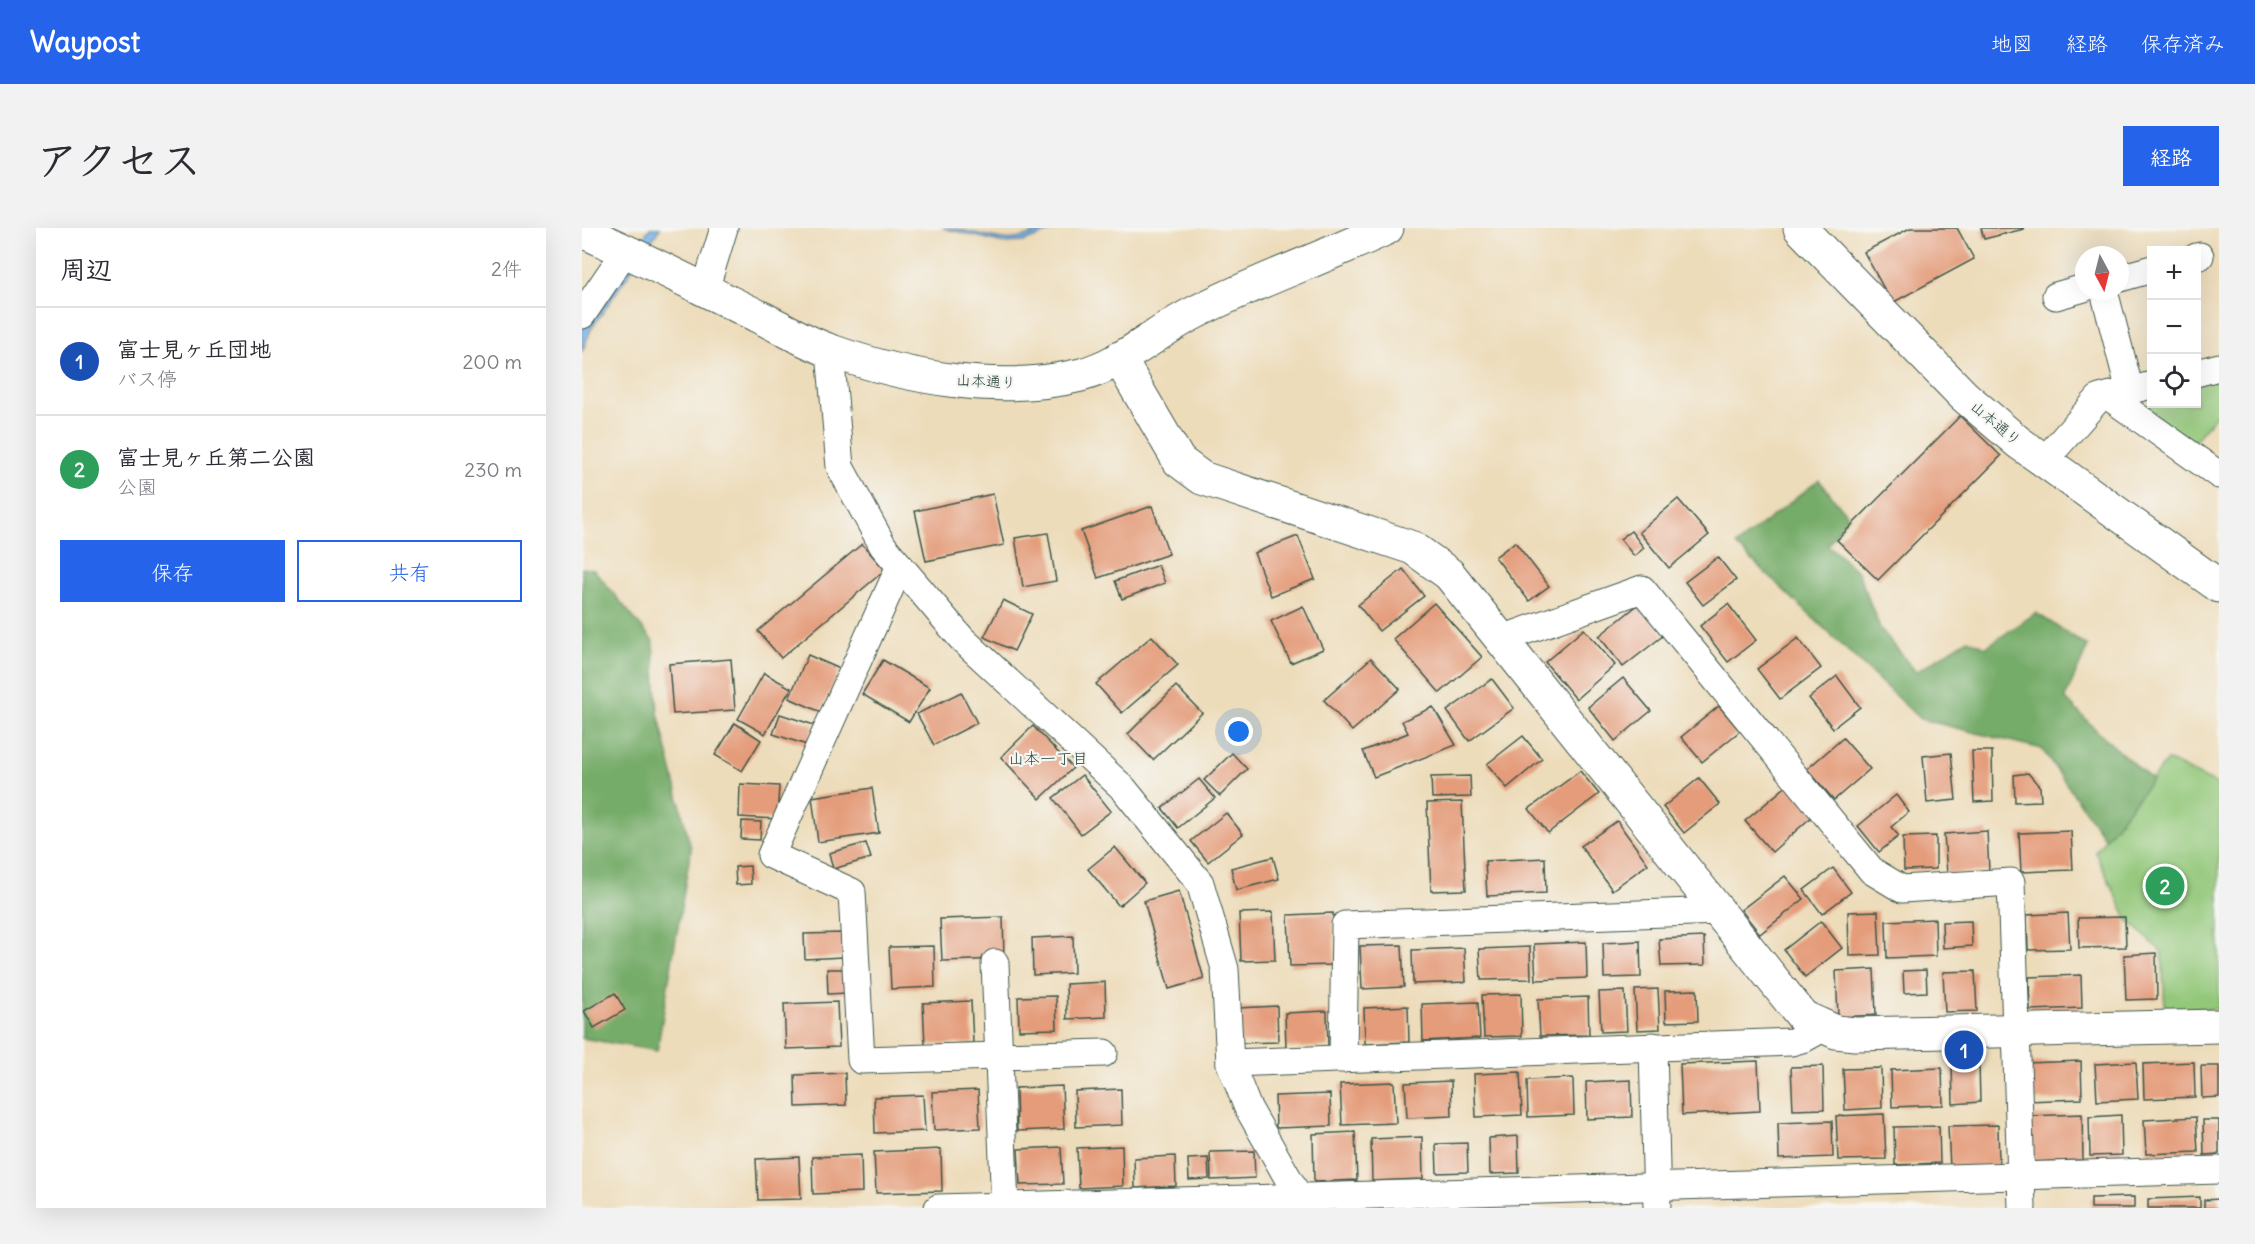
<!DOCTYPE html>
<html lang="ja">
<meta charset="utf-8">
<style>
:root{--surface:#fff;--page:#f2f2f3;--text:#2b2b33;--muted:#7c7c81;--line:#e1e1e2;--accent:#2563eb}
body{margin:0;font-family:Delius,"Klee One",sans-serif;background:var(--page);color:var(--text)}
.controls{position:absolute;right:18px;top:18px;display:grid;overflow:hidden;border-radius:0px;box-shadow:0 6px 24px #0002}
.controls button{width:54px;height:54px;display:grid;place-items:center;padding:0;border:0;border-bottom:2px solid var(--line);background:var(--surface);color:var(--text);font:30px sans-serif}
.compass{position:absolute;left:1493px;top:18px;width:54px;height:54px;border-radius:50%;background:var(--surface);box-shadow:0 6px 24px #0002;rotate:173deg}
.you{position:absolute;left:657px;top:504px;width:21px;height:21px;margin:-15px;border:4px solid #fff;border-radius:50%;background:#1a73e8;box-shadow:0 0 0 9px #1a73e833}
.badge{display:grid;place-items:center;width:39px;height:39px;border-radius:50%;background:var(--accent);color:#fff;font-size:20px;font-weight:700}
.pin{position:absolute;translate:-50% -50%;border:3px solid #fff;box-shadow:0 2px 6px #0006}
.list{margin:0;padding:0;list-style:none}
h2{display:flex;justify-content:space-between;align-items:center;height:78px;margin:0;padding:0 24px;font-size:26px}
h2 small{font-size:20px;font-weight:400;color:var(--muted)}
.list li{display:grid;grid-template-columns:39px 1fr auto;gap:18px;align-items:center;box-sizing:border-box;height:108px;padding:0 24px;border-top:2px solid var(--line)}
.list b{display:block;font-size:22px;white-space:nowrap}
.list p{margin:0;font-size:20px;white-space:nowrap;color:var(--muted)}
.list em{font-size:20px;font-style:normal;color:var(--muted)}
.actions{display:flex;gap:12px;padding:18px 24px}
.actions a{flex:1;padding:14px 0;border:2px solid var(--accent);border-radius:0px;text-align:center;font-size:21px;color:var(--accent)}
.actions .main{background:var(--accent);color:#fff}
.icon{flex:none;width:33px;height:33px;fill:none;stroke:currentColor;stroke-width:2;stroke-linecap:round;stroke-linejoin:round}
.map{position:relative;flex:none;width:1637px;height:980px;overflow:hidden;border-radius:0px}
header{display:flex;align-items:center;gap:36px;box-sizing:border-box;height:84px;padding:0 30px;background:var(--accent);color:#fff}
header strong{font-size:28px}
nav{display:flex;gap:33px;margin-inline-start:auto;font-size:21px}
.intro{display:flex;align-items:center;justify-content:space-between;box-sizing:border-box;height:144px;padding:0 36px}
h1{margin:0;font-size:42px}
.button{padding:15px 27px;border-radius:0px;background:var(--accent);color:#fff;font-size:21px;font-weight:700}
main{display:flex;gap:36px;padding:0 36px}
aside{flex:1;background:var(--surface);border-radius:0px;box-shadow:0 6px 24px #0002}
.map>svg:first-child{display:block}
.green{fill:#93c779;stroke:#598256;stroke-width:1.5}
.forest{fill:#76ac69;stroke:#4a744e;stroke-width:1.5}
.water{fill:#7bb4eb;stroke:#4d7890;stroke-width:1.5}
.building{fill:#e49c7a}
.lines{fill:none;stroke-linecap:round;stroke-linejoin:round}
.street-casing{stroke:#3e5548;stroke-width:29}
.secondary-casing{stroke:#3e5548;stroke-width:35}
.street{stroke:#fff;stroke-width:27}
.secondary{stroke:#fff;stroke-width:33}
.labels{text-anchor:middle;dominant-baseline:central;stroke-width:4.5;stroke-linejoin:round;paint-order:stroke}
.street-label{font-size:15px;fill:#1f3d34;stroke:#f6f6f2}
.neighbourhood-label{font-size:16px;fill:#1f3d34;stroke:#f6f6f2}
</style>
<header>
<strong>Waypost</strong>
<nav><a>地図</a><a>経路</a><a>保存済み</a></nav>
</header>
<div class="intro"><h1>アクセス</h1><a class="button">経路</a></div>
<main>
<aside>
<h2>周辺<small>2件</small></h2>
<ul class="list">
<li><span class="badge" style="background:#1a4fb4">1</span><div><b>富士見ヶ丘団地</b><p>バス停</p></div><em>200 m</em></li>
<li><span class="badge" style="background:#2e9e5b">2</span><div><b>富士見ヶ丘第二公園</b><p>公園</p></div><em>230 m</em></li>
</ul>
<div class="actions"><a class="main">保存</a><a>共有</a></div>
</aside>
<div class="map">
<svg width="1637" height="980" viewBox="0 0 1637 980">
<rect width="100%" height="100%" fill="#f6f6f2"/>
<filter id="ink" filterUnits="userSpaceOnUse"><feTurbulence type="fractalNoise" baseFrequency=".0167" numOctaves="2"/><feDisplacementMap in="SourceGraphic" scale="12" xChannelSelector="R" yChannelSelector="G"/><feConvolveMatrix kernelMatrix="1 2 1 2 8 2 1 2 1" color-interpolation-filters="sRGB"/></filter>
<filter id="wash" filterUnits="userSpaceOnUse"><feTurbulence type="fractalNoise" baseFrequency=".008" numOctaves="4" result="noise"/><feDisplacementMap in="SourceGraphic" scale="24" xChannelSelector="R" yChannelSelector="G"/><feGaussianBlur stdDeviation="1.35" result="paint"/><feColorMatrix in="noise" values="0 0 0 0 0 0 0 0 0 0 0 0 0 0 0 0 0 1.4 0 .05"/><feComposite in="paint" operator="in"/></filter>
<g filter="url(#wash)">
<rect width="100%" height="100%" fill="#eddcba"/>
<g class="green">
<polygon points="1637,150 1637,184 1608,218 1567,183 1569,171 1570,176 1614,176 1615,156"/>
<polygon points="1585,532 1637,557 1637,781 1583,781 1580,724 1546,692 1513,624"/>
</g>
<g class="forest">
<polygon points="1237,252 1266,288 1246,317 1276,344 1298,400 1334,444 1386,411 1404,419 1454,385 1506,418 1483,470 1517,505 1570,552 1523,611 1460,521 1338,491 1154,317"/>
<polygon points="0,340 12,342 71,413 76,485 109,621 75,823 0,810"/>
</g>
<g class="water">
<polygon points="68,0 78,0 9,101 0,124 0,104 3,97"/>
<path d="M361 0C383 0 401 9 422 11 442 14 458 0 478 0L441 14 422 15Z"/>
</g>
<g id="blocks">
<g class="building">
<polygon points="1328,0 1375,0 1392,31 1310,75 1282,24"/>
<polygon points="1399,0 1442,0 1442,1 1402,11"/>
<polygon points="1378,188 1419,228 1296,352 1255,312"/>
<polygon points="411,266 422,317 344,333 333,283"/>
<polygon points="1096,271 1127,307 1087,340 1057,304"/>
<polygon points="570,278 587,326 516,350 499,303"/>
<polygon points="1049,303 1062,320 1052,328 1038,311"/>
<polygon points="466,305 474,353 441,359 433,310"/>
<polygon points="716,308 733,351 689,368 672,325"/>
<polygon points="933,314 967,358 947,373 913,329"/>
<polygon points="280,316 303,342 199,430 176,403"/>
<polygon points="1136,329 1154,352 1121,377 1103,354"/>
<polygon points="576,337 583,355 540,371 533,353"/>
<polygon points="821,341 842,368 797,403 776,377"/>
<polygon points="421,372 450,386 432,423 402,409"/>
<polygon points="852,375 900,429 858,465 811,411"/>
<polygon points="1057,376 1082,407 1041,439 1017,408"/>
<polygon points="1146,376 1174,412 1146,434 1118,398"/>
<polygon points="721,378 741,421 709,435 689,393"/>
<polygon points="1002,401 1033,437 994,471 963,434"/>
<polygon points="570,408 596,437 540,485 514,456"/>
<polygon points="1216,410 1239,440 1198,471 1175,441"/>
<polygon points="226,427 258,441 239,484 207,470"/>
<polygon points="789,430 818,461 770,503 742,472"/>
<polygon points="149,431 153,482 91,486 87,436"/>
<polygon points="301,432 348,460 327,494 280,466"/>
<polygon points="182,445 209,460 183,506 156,491"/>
<polygon points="1255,448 1278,479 1251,500 1227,470"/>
<polygon points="1041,450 1069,483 1033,513 1006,479"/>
<polygon points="910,451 932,480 887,513 865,483"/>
<polygon points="594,458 620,485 571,532 546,506"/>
<polygon points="379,464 395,495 352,517 335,486"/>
<polygon points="1137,478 1158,503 1120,534 1099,509"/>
<polygon points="851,479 874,517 792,549 781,523 826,505 820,493"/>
<polygon points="198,486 232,497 225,517 191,506"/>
<polygon points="153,495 179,512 160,543 133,527"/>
<polygon points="451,498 491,540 458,571 419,529"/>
<polygon points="941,508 960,531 925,560 905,536"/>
<polygon points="1261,510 1288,541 1252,572 1225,541"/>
<polygon points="1390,523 1410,523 1411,573 1392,574"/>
<polygon points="650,525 665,541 638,568 622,552"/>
<polygon points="1369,525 1374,572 1345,575 1341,528"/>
<polygon points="998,543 1017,566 966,605 947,581"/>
<polygon points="1446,545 1458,559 1459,573 1433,574 1432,547"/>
<polygon points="500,547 529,583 499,606 471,570"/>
<polygon points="888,548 889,569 850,570 849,549"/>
<polygon points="1117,550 1138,576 1102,605 1081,579"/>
<polygon points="617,551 633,570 596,600 580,580"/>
<polygon points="1208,555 1234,585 1190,624 1163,593"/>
<polygon points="158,556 197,558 195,591 157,589"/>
<polygon points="290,560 297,605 236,614 230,569"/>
<polygon points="1314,567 1327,584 1309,599 1317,608 1297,624 1276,598"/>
<polygon points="880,574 884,662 849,663 845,575"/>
<polygon points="644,585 661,606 626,634 609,613"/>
<polygon points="160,593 179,594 178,612 159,611"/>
<polygon points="1035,593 1066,636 1030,662 999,618"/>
<polygon points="1405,603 1407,643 1365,646 1362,606"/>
<polygon points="1489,603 1491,642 1439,644 1437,605"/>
<polygon points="1354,608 1354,641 1322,642 1321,609"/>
<polygon points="284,615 289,630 251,641 247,625"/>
<polygon points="533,619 563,655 537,678 506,641"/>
<polygon points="691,629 697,651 654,662 649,640"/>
<polygon points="963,630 964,665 905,668 903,633"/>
<polygon points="168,638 169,656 154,657 153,639"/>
<polygon points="1251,640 1269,664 1240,686 1222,662"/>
<polygon points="1203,648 1222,671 1178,706 1159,682"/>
<polygon points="597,663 622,751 587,761 562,673"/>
<polygon points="1296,683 1298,727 1267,728 1266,684"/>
<polygon points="691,684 693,732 659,733 657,685"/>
<polygon points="751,685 753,737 708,738 706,687"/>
<polygon points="1486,685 1488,721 1446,722 1445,687"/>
<polygon points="421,689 422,731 360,733 358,691"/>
<polygon points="1543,689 1544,719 1497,720 1496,690"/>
<polygon points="1353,691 1354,728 1305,730 1304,693"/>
<polygon points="1239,693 1260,720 1223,749 1202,722"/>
<polygon points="1389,693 1390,718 1361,720 1360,694"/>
<polygon points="261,705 261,729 223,731 222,706"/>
<polygon points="491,708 492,745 451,747 450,710"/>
<polygon points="1122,709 1123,737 1079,738 1077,711"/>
<polygon points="1058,713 1059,749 1022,750 1021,715"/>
<polygon points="1004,714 1005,750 954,752 952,716"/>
<polygon points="820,717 822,759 780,761 778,718"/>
<polygon points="352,718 353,759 309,761 307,719"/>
<polygon points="948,719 949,751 899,752 897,721"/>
<polygon points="882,720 884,754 831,756 830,722"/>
<polygon points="1574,725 1575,771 1544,772 1542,727"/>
<polygon points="245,741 264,741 265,765 246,766"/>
<polygon points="1292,741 1294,787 1256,789 1254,743"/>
<polygon points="1344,742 1345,764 1322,765 1321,743"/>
<polygon points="1393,743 1395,783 1363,784 1361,744"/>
<polygon points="1499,747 1500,780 1448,782 1447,749"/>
<polygon points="523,754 524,789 485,791 484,756"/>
<polygon points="1076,761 1078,801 1055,802 1053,762"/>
<polygon points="1115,762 1116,793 1084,794 1083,763"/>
<polygon points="1043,763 1045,803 1019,804 1017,764"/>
<polygon points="33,765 43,782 12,800 2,783"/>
<polygon points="939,766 940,808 902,809 900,767"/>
<polygon points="474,768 475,801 437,802 436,769"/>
<polygon points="1006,769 1007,807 958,808 956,771"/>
<polygon points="389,773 391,815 343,817 341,775"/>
<polygon points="255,774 257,819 204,821 202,776"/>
<polygon points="896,774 898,810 841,813 840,776"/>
<polygon points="695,778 696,814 657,815 656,780"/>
<polygon points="826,778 827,814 783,816 782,780"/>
<polygon points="745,783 746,819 704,820 703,785"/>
<polygon points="1176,833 1178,883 1100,887 1098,836"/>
<polygon points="1499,833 1500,871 1444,873 1442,835"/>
<polygon points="1554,834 1556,871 1515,873 1513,836"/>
<polygon points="1612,834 1613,869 1562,871 1561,836"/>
<polygon points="1397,835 1398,874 1371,876 1370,836"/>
<polygon points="1241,838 1242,881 1211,882 1209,839"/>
<polygon points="1619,838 1637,838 1637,869 1620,870"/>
<polygon points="1299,840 1300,880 1263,882 1261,841"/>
<polygon points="1360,840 1361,877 1310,879 1309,842"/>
<polygon points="938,844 940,887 894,889 892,846"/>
<polygon points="263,845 264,877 214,879 213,847"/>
<polygon points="991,850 992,887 946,889 945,852"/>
<polygon points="1049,852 1050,889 1005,891 1004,854"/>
<polygon points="869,853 870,888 825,890 823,855"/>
<polygon points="812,854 814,895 760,897 758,856"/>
<polygon points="480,858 482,901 435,903 434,860"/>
<polygon points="539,861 540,897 494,899 493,863"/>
<polygon points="396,862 398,900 352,902 350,864"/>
<polygon points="748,866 749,898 694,900 693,868"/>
<polygon points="341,867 343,903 293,905 292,869"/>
<polygon points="1302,886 1304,931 1256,932 1254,888"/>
<polygon points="1500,886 1501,932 1448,934 1446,888"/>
<polygon points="1539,887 1540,927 1508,928 1507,889"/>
<polygon points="1614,889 1616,924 1564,926 1562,892"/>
<polygon points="1621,892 1637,892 1637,926 1622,927"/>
<polygon points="1250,893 1251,929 1197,931 1196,895"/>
<polygon points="1416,897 1417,938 1368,940 1366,898"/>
<polygon points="1357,898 1358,935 1313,937 1312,899"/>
<polygon points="773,904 775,952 732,954 731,906"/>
<polygon points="936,908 937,945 908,946 907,910"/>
<polygon points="840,909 841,951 790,953 789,911"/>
<polygon points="885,915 886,944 855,945 854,916"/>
<polygon points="540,918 541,958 497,960 495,920"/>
<polygon points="479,919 481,956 438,957 436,921"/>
<polygon points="359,921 360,963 294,965 292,924"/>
<polygon points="672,923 673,950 629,952 628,924"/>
<polygon points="279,927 280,964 231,966 230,929"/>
<polygon points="593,928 594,958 553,960 552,930"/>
<polygon points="217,929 219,971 176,972 174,931"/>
<polygon points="626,930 627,951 607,952 606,931"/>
<polygon points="1552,969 1552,980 1509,980 1509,970"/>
<polygon points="1618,969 1618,980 1566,980 1566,971"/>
<polygon points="1637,971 1637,980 1622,980 1622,972"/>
</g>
</g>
</g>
<g filter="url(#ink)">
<use href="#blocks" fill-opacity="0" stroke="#3e5548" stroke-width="1.5"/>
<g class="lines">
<defs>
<g id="street">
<polyline points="1614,29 1618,28"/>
<polyline points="1538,50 1570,41"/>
<polyline points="123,62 142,0"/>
<polyline points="1522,63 1548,163"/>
<polyline points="1474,68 1502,60"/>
<polyline points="0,87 44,22"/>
<polyline points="248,123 258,239 301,318 380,411 541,560 618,655 643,741 648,835 665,878 723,980"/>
<polyline points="1614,145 1637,139"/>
<polyline points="1526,168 1637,247"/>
<polyline points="1462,233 1517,170 1570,157"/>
<polyline points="318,338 189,627 270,664 279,832 522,825"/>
<polyline points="920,411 1060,361 1290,643 1320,661 1429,654 1440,980"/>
<polyline points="413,735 423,980"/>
<polyline points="1071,818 1075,980"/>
<polyline points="761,831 763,697 1137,683"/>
<polyline points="648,835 1209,814 1223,810 1241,800"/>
<polyline points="356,980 1637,942"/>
</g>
<g id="secondary">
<polyline points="1218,0 1382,168 1436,214 1637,358"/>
<path d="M0 3C61 30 120 61 180 90 202 101 225 115 249 123 326 150 418 167 499 147 540 136 573 105 610 86 673 53 740 31 805 0"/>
<polyline points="537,130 597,233 620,250 831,320 867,346 1221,789 1254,804 1273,806 1637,798"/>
</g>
</defs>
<use href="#street" class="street-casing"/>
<use href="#secondary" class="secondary-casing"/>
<use href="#street" class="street"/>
<use href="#secondary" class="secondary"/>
</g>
</g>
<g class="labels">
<g class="street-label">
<text transform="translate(404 153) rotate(3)">山本通り</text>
<text transform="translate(1414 195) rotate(40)">山本通り</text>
</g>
<g class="neighbourhood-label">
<text x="466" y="530">山本一丁目</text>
</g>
</g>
</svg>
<div class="controls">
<button>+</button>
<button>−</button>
<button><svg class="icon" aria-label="locate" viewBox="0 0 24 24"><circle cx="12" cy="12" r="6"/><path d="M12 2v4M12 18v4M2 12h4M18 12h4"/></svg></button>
</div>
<svg class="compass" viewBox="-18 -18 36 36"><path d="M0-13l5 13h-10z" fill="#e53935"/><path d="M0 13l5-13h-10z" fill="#7c7c81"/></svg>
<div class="you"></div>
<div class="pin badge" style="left:1382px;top:822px;background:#1a4fb4">1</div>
<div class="pin badge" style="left:1583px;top:658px;background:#2e9e5b">2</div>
</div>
</main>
